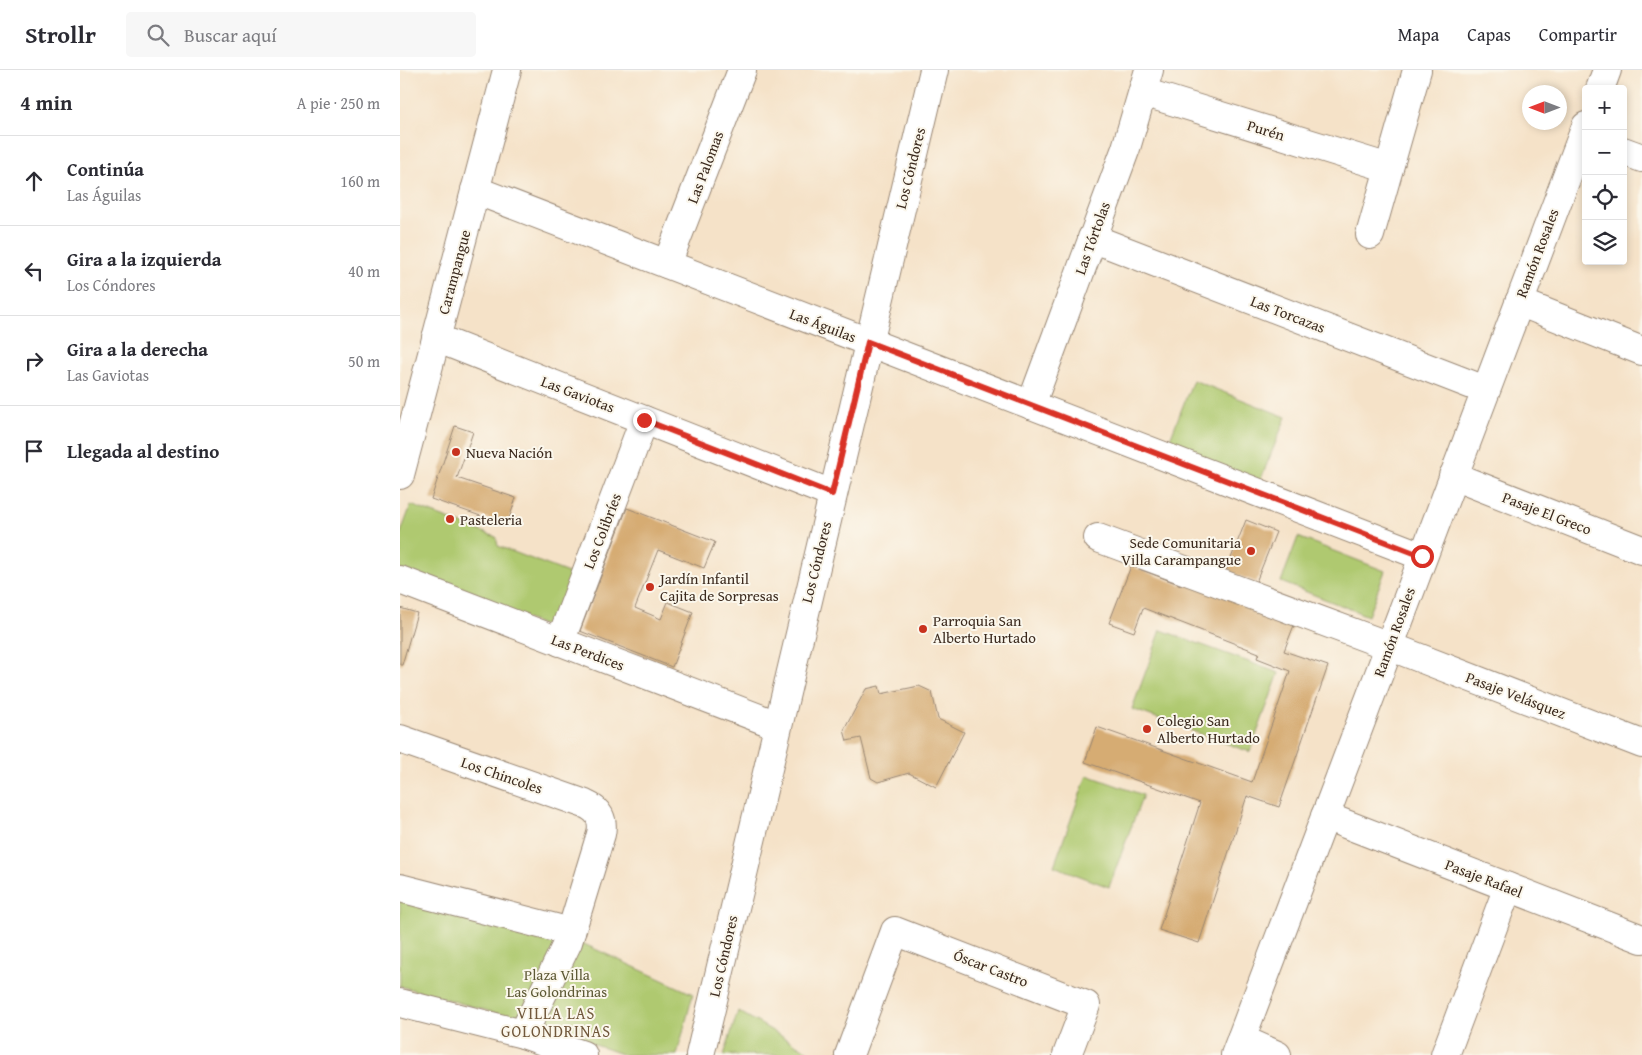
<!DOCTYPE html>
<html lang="es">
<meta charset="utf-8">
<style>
:root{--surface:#fff;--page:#f7f7f7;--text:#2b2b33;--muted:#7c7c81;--line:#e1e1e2}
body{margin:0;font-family:"Gentium Book Plus",serif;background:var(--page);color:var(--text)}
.controls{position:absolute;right:15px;top:15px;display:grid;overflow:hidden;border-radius:5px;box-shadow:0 2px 8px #0003}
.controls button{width:45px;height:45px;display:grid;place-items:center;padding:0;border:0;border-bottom:1px solid var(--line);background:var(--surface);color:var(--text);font:25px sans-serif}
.compass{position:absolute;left:1122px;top:15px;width:45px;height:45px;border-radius:50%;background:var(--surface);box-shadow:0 2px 8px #0003;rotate:270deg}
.stop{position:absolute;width:15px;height:15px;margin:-11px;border:4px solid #d93025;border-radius:50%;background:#fff}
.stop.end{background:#d93025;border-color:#fff;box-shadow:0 1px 5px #0008}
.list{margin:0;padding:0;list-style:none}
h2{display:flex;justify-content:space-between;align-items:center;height:65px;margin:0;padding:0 20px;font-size:21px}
h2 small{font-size:16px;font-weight:400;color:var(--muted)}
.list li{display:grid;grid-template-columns:32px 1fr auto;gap:15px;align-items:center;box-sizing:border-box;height:90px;padding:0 20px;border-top:1px solid var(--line)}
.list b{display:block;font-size:19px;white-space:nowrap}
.list p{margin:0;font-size:16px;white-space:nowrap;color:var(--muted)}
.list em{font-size:16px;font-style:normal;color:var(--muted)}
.icon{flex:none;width:28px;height:28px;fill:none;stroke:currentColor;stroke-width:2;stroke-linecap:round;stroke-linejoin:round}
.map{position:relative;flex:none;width:1242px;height:985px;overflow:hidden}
header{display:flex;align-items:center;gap:30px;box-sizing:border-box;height:70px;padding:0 25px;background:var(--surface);border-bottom:1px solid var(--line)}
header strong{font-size:24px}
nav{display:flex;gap:28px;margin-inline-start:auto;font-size:18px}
.search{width:350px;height:45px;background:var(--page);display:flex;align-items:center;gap:12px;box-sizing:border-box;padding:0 18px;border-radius:5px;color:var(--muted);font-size:19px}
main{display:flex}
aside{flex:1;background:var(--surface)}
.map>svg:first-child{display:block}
.green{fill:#afc96f;stroke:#757a46}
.building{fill:#d6ac73}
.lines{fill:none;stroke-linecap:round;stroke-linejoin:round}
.minor-casing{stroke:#988673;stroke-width:30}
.minor{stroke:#fff;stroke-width:28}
.route{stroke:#d93025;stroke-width:6}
.poi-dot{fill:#c8321e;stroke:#fbf7ec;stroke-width:2}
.labels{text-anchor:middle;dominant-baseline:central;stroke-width:4;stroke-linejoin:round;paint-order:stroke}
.street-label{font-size:15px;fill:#3b2a1e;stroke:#fbf7ec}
.poi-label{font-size:15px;fill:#3b2a1e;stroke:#fbf7ec;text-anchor:start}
.park-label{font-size:15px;fill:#5e5a36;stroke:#fbf7ec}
.neighbourhood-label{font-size:16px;letter-spacing:1px;fill:#71583c;stroke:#fbf7ec}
</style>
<header>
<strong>Strollr</strong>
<div class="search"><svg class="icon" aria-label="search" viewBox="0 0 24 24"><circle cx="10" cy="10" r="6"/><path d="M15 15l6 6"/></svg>Buscar aquí</div>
<nav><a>Mapa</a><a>Capas</a><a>Compartir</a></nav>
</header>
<main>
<aside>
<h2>4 min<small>A pie · 250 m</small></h2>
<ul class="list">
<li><svg class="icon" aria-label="ahead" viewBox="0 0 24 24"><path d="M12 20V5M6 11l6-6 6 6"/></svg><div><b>Continúa</b><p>Las Águilas</p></div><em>160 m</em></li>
<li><svg class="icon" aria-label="left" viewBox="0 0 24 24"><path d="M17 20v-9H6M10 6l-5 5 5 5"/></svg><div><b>Gira a la izquierda</b><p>Los Cóndores</p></div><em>40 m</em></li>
<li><svg class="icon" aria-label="right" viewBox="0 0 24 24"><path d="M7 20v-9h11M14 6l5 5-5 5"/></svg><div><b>Gira a la derecha</b><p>Las Gaviotas</p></div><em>50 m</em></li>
<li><svg class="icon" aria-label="arrive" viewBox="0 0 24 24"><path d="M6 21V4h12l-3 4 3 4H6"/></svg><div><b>Llegada al destino</b></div></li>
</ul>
</aside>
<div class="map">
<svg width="1242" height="985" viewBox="0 0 1242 985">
<rect width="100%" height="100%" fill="#fbf7ec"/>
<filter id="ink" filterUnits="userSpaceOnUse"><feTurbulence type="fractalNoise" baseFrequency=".02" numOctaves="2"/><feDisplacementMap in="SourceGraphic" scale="10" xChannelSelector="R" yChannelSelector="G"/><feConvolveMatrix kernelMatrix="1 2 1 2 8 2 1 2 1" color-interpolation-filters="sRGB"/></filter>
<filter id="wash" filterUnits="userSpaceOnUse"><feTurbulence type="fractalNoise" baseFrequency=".0096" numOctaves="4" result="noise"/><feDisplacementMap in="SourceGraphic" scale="20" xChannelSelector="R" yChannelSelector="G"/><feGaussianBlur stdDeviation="1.12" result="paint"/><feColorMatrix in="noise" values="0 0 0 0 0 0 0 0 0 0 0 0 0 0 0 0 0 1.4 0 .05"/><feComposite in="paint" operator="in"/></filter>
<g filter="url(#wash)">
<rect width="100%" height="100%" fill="#f5e2c8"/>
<g class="green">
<polygon points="793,310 886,347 860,411 768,374"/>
<polygon points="11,435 96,467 98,476 176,506 156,560 0,502 0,465"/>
<polygon points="898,467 985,501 968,546 881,512"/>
<polygon points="761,560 879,603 850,682 732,639"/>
<polygon points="687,705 743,725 709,817 654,796"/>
<polygon points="0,828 171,868 293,924 277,985 224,985 141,956 0,916"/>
<polygon points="338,941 414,985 324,985"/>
</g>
<g id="blocks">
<g class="building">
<polygon points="55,356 73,362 57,408 116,428 107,455 31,429"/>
<polygon points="227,438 315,472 304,498 258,480 235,538 261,549 268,532 293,542 272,597 180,561"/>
<polygon points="846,450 876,462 856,512 826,501"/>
<polygon points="731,496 781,515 784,507 896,550 884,581 928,596 879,737 847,726 799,873 759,860 800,733 685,692 697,657 852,712 890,601 857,588 859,583 743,538 734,562 709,553"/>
<polygon points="0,538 17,543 2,595 0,595"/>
<polygon points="479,616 481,624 519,616 532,622 538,649 564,662 536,717 509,703 478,712 471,708 461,668 447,671 444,660 466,619"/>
</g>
</g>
</g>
<g filter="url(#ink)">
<use href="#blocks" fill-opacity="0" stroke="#988673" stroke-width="1"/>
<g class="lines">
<defs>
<g id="minor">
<polyline points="1200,19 1207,0"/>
<polyline points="743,22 989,98"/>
<polyline points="1223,81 1242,88"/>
<polyline points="75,120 1022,486"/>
<polyline points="970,165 1017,0"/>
<polyline points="692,168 1085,320"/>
<polyline points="267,194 342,0"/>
<polyline points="1119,232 1242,281"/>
<polyline points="36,268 432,424"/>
<polyline points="631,335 726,78 749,0"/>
<polyline points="0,405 107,0"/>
<polyline points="1053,406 1242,480"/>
<polyline points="698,468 989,576 1242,674"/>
<polyline points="0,510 377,655"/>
<polyline points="160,572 244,350"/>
<path d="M0 669 185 734C199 740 204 750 201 764L168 872 123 964"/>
<polyline points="925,746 1242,869"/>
<polyline points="0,818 171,862"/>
<polyline points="0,933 123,964 183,985"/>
<polyline points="841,969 877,985"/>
<polyline points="300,985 534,0"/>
<polyline points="449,985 495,861 686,935 667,985"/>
<polyline points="835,985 1186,56"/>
<polyline points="1045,985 1108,817"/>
</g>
</defs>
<use href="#minor" class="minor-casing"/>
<use href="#minor" class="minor"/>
</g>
</g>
<g class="lines" filter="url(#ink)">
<polyline class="route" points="244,350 432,424 468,272 1022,486"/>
</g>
<g class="poi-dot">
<circle cx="56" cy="382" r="5"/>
<circle cx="50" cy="449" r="5"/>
<circle cx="851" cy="481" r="5"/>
<circle cx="250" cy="517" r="5"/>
<circle cx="523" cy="559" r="5"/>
<circle cx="747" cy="659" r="5"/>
</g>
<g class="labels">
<g class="street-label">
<text transform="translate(866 60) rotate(17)">Purén</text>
<text transform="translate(305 97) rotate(-69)">Las Palomas</text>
<text transform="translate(510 98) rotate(-76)">Los Cóndores</text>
<text transform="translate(692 168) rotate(-70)">Las Tórtolas</text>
<text transform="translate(1137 183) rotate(-69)">Ramón Rosales</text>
<text transform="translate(54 202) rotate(-75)">Carampangue</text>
<text transform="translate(888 244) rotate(21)">Las Torcazas</text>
<text transform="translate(423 255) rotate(21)">Las Águilas</text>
<text transform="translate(178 324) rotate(21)">Las Gaviotas</text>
<text transform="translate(1147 443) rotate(21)">Pasaje El Greco</text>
<text transform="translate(202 461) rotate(-69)">Los Colibríes</text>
<text transform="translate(416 492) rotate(-76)">Los Cóndores</text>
<text transform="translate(994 562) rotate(-70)">Ramón Rosales</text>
<text transform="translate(188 582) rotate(21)">Las Perdices</text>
<text transform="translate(1116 625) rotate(21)">Pasaje Velásquez</text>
<text transform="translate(102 705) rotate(19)">Los Chincoles</text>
<text transform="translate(1084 808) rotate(21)">Pasaje Rafael</text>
<text transform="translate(323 886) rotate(-77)">Los Cóndores</text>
<text transform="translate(591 898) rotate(21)">Óscar Castro</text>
</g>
<g class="poi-label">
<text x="66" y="382">Nueva Nación</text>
<text x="60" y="449">Pasteleria</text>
<text x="841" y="472" text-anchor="end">Sede Comunitaria<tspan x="841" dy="17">Villa Carampangue</tspan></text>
<text x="260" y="508">Jardín Infantil<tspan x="260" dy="17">Cajita de Sorpresas</tspan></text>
<text x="533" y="550">Parroquia San<tspan x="533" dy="17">Alberto Hurtado</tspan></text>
<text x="757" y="650">Colegio San<tspan x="757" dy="17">Alberto Hurtado</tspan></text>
</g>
<g class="park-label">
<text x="157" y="904">Plaza Villa<tspan x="157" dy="17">Las Golondrinas</tspan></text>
</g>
<g class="neighbourhood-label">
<text x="156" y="943">VILLA LAS<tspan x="156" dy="18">GOLONDRINAS</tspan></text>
</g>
</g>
</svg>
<div class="controls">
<button>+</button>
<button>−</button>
<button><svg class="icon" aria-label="locate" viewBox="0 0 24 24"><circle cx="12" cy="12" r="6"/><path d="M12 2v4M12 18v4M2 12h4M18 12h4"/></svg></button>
<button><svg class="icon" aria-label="layers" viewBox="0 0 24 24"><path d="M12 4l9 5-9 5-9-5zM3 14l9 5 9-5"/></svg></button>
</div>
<svg class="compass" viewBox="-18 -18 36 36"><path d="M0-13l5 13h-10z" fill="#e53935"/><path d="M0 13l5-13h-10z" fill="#7c7c81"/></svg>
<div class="stop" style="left:1022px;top:486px"></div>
<div class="stop end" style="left:244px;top:350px"></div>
</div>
</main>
